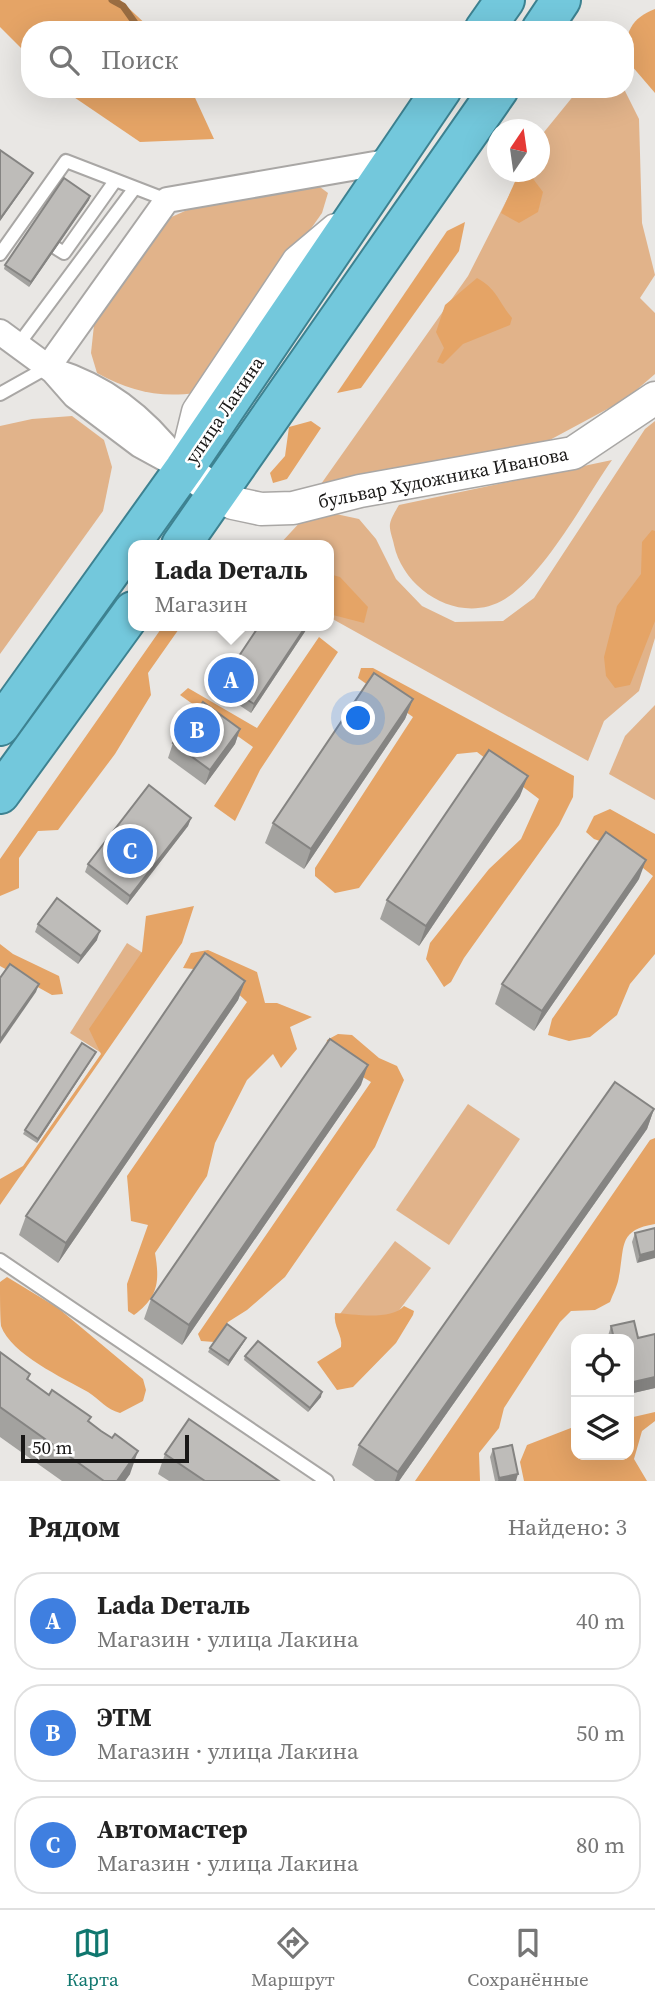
<!DOCTYPE html>
<html lang="ru">
<meta charset="utf-8">
<style>
:root{--surface:#fff;--page:#f6f6f6;--text:#222;--muted:#767676;--line:#e0e0e0;--accent:#0f766e}
body{margin:0;font-family:"Source Serif 4",serif;background:var(--page);color:var(--text)}
.controls{position:absolute;right:21px;bottom:21px;display:grid;overflow:hidden;border-radius:14px;box-shadow:0 7px 28px #0002}
.controls button{width:63px;height:63px;display:grid;place-items:center;padding:0;border:0;border-bottom:2px solid var(--line);background:var(--surface);color:var(--text);font:35px sans-serif}
.compass{position:absolute;left:487px;top:119px;width:63px;height:63px;border-radius:50%;background:var(--surface);box-shadow:0 7px 28px #0002;rotate:13deg}
.scale{position:absolute;left:21px;bottom:18px;width:168px;box-sizing:border-box;padding-left:7px;border:4px solid #191817;border-top:0;font-size:19px;line-height:24px;white-space:nowrap;color:#191817;-webkit-text-stroke:5px #fff;paint-order:stroke}
.you{position:absolute;left:359px;top:719px;width:24px;height:24px;margin:-18px;border:5px solid #fff;border-radius:50%;background:#1a73e8;box-shadow:0 0 0 10px #1a73e833}
.badge{display:grid;place-items:center;width:46px;height:46px;border-radius:50%;background:var(--accent);color:#fff;font-size:23px;font-weight:700}
.pin{position:absolute;translate:-50% -50%;border:4px solid #fff;box-shadow:0 2px 7px #0006}
.popup{position:absolute;left:128px;top:540px;width:206px;height:91px;box-sizing:border-box;display:grid;place-content:center;border-radius:14px;background:var(--surface);filter:drop-shadow(0 2px 5px #0005);font-size:23px;white-space:nowrap;color:var(--muted)}
.popup b{font-size:26px;color:var(--text)}
.popup::after{content:'';position:absolute;left:50%;top:100%;margin-left:-14px;border:14px solid transparent;border-top-color:var(--surface)}
.list{margin:0;padding:0;list-style:none}
h2{display:flex;justify-content:space-between;align-items:center;height:91px;margin:0;padding:0 28px;font-size:30px}
h2 small{font-size:23px;font-weight:400;color:var(--muted)}
.list li{display:grid;grid-template-columns:46px 1fr auto;gap:21px;align-items:center;box-sizing:border-box;height:98px;margin:0 14px 14px;padding:0 14px;border:2px solid var(--line);border-radius:28px}
.list b{display:block;font-size:26px;white-space:nowrap}
.list p{margin:0;font-size:23px;white-space:nowrap;color:var(--muted)}
.list em{font-size:23px;font-style:normal;color:var(--muted)}
.icon{flex:none;width:38px;height:38px;fill:none;stroke:currentColor;stroke-width:2;stroke-linecap:round;stroke-linejoin:round}
.map{position:relative;flex:none;width:655px;height:1481px;overflow:hidden}
.search{position:absolute;background:var(--surface);box-shadow:0 7px 28px #0002;left:21px;right:21px;top:21px;height:77px;display:flex;align-items:center;gap:18px;box-sizing:border-box;padding:0 24px;border-radius:28px;color:var(--muted);font-size:26px}
.sheet{height:427px;background:var(--surface)}
nav{display:flex;justify-content:space-around;align-items:center;box-sizing:border-box;height:98px;border-top:2px solid var(--line);background:var(--surface);font-size:19px;color:var(--muted)}
nav a{display:grid;justify-items:center;gap:4px}
nav .on{color:var(--accent)}
.map>svg:first-child{display:block}
.green{fill:#e1b38a}
.forest{fill:#e5a466}
.lines{fill:none;stroke-linecap:round;stroke-linejoin:round}
.stream{stroke:#9a6d42;stroke-width:7}
.service-casing{stroke:#a9a7a5;stroke-width:16}
.minor-casing{stroke:#a9a7a5;stroke-width:28}
.tertiary-casing{stroke:#a9a7a5;stroke-width:35}
.trunk-casing{stroke:#3d8291;stroke-width:42}
.service{stroke:#fff;stroke-width:12}
.minor{stroke:#fff;stroke-width:24}
.tertiary{stroke:#fff;stroke-width:32}
.trunk{stroke:#73c8dc;stroke-width:38}
.wall{fill:#a3a29f}
.shaded-wall{fill:#858482}
.building{fill:#bebcb9;stroke:#858482;stroke-width:2}
.labels{text-anchor:middle;dominant-baseline:central;stroke-width:5;stroke-linejoin:round;paint-order:stroke}
.street-label{font-size:19px;fill:#191817;stroke:#fff}
</style>
<div class="map">
<svg width="655" height="1481" viewBox="0 0 655 1481">
<rect width="100%" height="100%" fill="#e9e7e4"/>
<g class="green">
<polygon points="579,89 624,89 639,119 642,223 655,275 640,298 655,313 655,374 626,399 533,449 321,484 468,276 521,172 540,172 540,137"/>
<path d="M320 187 328 193 322 213 195 393C159 398 129 391 97 373L91 353 94 325 167 219 194 207Z"/>
<polygon points="72,416 104,440 112,467 103,511 0,654 0,426 32,419"/>
<polygon points="655,421 655,638 639,691 604,721 588,761 329,617 329,545 279,545 303,519 336,514 359,519 376,539 396,579 422,606 455,622 503,621 534,598 645,429"/>
<path d="M612 460C584 500 546 573 505 599 461 626 404 591 394 545 393 539 389 530 390 524 391 518 396 510 399 505Z"/>
<polygon points="655,705 655,800 609,774 625,736"/>
<polygon points="127,943 157,962 100,1052 70,1033"/>
<polygon points="468,1104 520,1139 449,1245 396,1210"/>
<polygon points="395,1241 431,1268 373,1345 337,1318"/>
</g>
<g class="forest">
<polygon points="0,0 120,0 152,30 30,30 30,57 0,27"/>
<path d="M655 9V93L625 58C625 33 631 18 655 9Z"/>
<polygon points="62,89 191,89 214,139 140,142"/>
<polygon points="528,172 543,192 538,212 519,223 501,213 518,175"/>
<polygon points="465,222 459,251 361,388 337,393 447,231"/>
<path d="M477 278C497 289 498 301 512 318L510 325 463 344 443 364 437 362 444 348 436 332 445 305Z"/>
<polygon points="311,421 321,428 287,479 273,483 270,473 285,456 289,427"/>
<polygon points="652,530 655,531 655,621 630,685 615,688 606,676 604,657 617,606 641,574 642,542"/>
<polygon points="329,574 340,577 368,607 364,623 329,614"/>
<polygon points="163,626 181,626 148,673 151,695 115,754 58,830 38,831 19,858 19,888 0,896 0,859"/>
<polygon points="319,637 338,652 260,770 235,821 214,806 253,747 180,695 188,688 257,728"/>
<polygon points="361,668 373,668 574,776 573,797 559,825 464,958 451,982 444,987 426,959 430,943 489,869 521,839 539,799 477,752 457,754 359,888 335,893 315,876 315,868 413,717 358,678"/>
<polygon points="610,809 655,834 655,954 630,984 617,1015 590,1037 569,1041 548,1035 552,1019 653,876 617,847 594,839 586,832 594,816"/>
<polygon points="194,906 182,943 0,1205 0,1179 23,1166 101,1054 89,1029 142,952 146,916"/>
<polygon points="0,944 13,954 59,976 63,994 52,995 0,966"/>
<path d="M208 950 257 972 265 1003H277L312 1017 290 1027 297 1049 281 1068 273 1054 247 1080 215 1143 207 1176 155 1253C160 1282 158 1297 134 1315L128 1311 127 1284 148 1225 131 1221 127 1176 247 1002 214 971 183 968 191 953Z"/>
<polygon points="338,1034 352,1035 379,1058 397,1066 404,1080 375,1147 285,1277 247,1310 228,1322 214,1342 201,1341 198,1334 371,1082 341,1064 326,1047 327,1040"/>
<path d="M655 1138V1224C618 1230 625 1246 619 1276 618 1285 613 1294 610 1302L595 1310 571 1311 560 1322 504 1408 499 1428 479 1453 480 1481H415L650 1140Z"/>
<path d="M7 1277 58 1308 143 1379 146 1390 143 1401 120 1413C106 1409 100 1400 88 1392 63 1378 11 1354 1 1326 0 1315 0 1294 0 1282Z"/>
<path d="M404 1306 414 1311 413 1315 396 1343 353 1387 337 1390 317 1362 341 1347C343 1335 333 1327 335 1313 353 1314 391 1321 404 1306Z"/>
<polygon points="655,1412 655,1421 642,1431 634,1459 647,1481 524,1481 520,1462 527,1445 576,1426 576,1455 629,1455 629,1418"/>
</g>
<g class="lines">
<polyline class="stream" points="112,0 123,6 140,30"/>
<defs>
<g id="service">
<polyline points="56,248 64,253 115,181"/>
<polyline points="0,254 66,161 167,200"/>
<polyline points="18,345 134,189"/>
<polyline points="0,394 48,367"/>
<polyline points="0,1260 327,1481"/>
</g>
<g id="minor">
<polyline points="0,332 53,371 75,396 140,445 184,469"/>
<polyline points="48,367 167,200 392,161"/>
<path d="M54 371C106 387 145 418 177 461"/>
</g>
<polyline id="tertiary" points="336,230 298,262 198,412 184,469 233,503 261,509 293,508 360,491 573,453 655,398"/>
<g id="trunk">
<polyline points="484,30 505,0"/>
<polyline points="541,30 561,0"/>
<polyline points="181,545 499,89"/>
<polyline points="0,726 184,469 442,89"/>
<polyline points="0,794 133,611"/>
</g>
</defs>
<use href="#service" class="service-casing"/>
<use href="#minor" class="minor-casing"/>
<use href="#tertiary" class="tertiary-casing"/>
<use href="#trunk" class="trunk-casing"/>
<use href="#service" class="service"/>
<use href="#minor" class="minor"/>
<use href="#tertiary" class="tertiary"/>
<use href="#trunk" class="trunk"/>
</g>
<g class="wall">
<polygon points="90,196 89,200 29,287 4,269 5,265"/>
<polygon points="306,630 251,713 218,691 221,683"/>
<polygon points="413,699 405,719 304,869 265,843 273,823"/>
<polygon points="240,729 235,744 205,785 168,758 173,743"/>
<polygon points="520,796 419,946 380,919 387,900"/>
<polygon points="191,818 188,826 127,905 85,872 88,864"/>
<polygon points="639,879 534,1031 495,1004 502,984"/>
<polygon points="38,924 97,940 78,964 35,932"/>
<polygon points="245,981 238,1000 58,1263 19,1235 26,1216"/>
<polygon points="94,1056 37,1143 23,1134 25,1130"/>
<polygon points="361,1085 182,1345 144,1319 151,1299"/>
<polygon points="654,1109 647,1129 399,1481 375,1481 352,1465 359,1445"/>
<polygon points="655,1228 637,1263 632,1242 635,1233"/>
<polygon points="611,1326 638,1338 655,1388 629,1394 629,1339 607,1339"/>
<polygon points="246,1338 244,1342 228,1366 208,1352 210,1348"/>
<polygon points="0,1352 30,1374 28,1380 89,1422 130,1474 125,1481 62,1481 0,1437"/>
<polygon points="245,1356 321,1397 308,1412 244,1360"/>
<polygon points="493,1449 516,1481 495,1481 490,1457"/>
<polygon points="165,1454 279,1481 169,1481 158,1474"/>
</g>
<g class="shaded-wall">
<polygon points="33,173 31,177 0,221 0,219"/>
<polygon points="90,196 89,200 29,287 31,282"/>
<polygon points="306,626 307,626 306,630 251,713 254,704"/>
<polygon points="413,699 405,719 304,869 311,849"/>
<polygon points="240,729 235,744 205,785 210,770"/>
<polygon points="528,776 520,796 419,946 426,926"/>
<polygon points="191,818 188,826 127,905 130,896"/>
<polygon points="646,860 639,879 534,1031 542,1011"/>
<polygon points="100,931 97,940 78,964 81,956"/>
<polygon points="245,981 238,1000 58,1263 66,1243"/>
<polygon points="39,984 36,992 0,1044 0,1040"/>
<polygon points="96,1052 94,1056 37,1143 38,1139"/>
<polygon points="368,1065 361,1085 182,1345 189,1325"/>
<polygon points="654,1109 647,1129 399,1481 395,1481 398,1472"/>
<polygon points="655,1251 655,1258 637,1263 640,1255"/>
<polygon points="246,1338 244,1342 228,1366 229,1361"/>
<polygon points="655,1377 655,1388 629,1394 629,1383"/>
<polygon points="322,1392 321,1397 308,1412 310,1408"/>
<polygon points="138,1451 130,1474 125,1481 117,1481"/>
<polygon points="518,1474 516,1481 498,1481 499,1478"/>
</g>
<g class="building">
<polygon points="0,150 33,173 0,219"/>
<polygon points="64,178 90,196 31,282 5,265"/>
<polygon points="259,626 306,626 254,704 221,683"/>
<polygon points="374,673 413,699 311,849 273,823"/>
<polygon points="203,702 240,729 210,770 173,743"/>
<polygon points="489,750 528,776 426,926 387,900"/>
<polygon points="149,785 191,818 130,896 88,864"/>
<polygon points="606,832 646,860 542,1011 502,984"/>
<polygon points="57,898 100,931 81,956 38,924"/>
<polygon points="205,953 245,981 66,1243 26,1216"/>
<polygon points="10,964 39,984 0,1040 0,978"/>
<polygon points="330,1039 368,1065 189,1325 151,1299"/>
<polygon points="82,1043 96,1052 38,1139 25,1130"/>
<polygon points="615,1082 654,1109 398,1472 359,1445"/>
<polygon points="655,1228 655,1251 640,1255 635,1233"/>
<polygon points="634,1321 638,1338 655,1334 655,1377 629,1383 629,1339 614,1339 611,1326"/>
<polygon points="227,1324 246,1338 229,1361 210,1348"/>
<polygon points="258,1341 322,1392 310,1408 245,1356"/>
<polygon points="0,1352 30,1374 27,1379 49,1395 52,1390 91,1417 88,1421 101,1431 112,1438 115,1434 138,1451 117,1481 104,1481 0,1407"/>
<polygon points="189,1419 279,1481 205,1481 165,1454"/>
<polygon points="512,1445 518,1474 499,1478 493,1449"/>
</g>
<g class="labels">
<g class="street-label">
<text transform="translate(224 410) rotate(-56)">улица Лакина</text>
<text transform="translate(443 477) rotate(-11)">бульвар Художника Иванова</text>
</g>
</g>
</svg>
<div class="controls">
<button><svg class="icon" aria-label="locate" viewBox="0 0 24 24"><circle cx="12" cy="12" r="6"/><path d="M12 2v4M12 18v4M2 12h4M18 12h4"/></svg></button>
<button><svg class="icon" aria-label="layers" viewBox="0 0 24 24"><path d="M12 4l9 5-9 5-9-5zM3 14l9 5 9-5"/></svg></button>
</div>
<svg class="compass" viewBox="-18 -18 36 36"><path d="M0-13l5 13h-10z" fill="#e53935"/><path d="M0 13l5-13h-10z" fill="#767676"/></svg>
<div class="scale">50 m</div>
<div class="you"></div>
<div class="pin badge" style="left:231px;top:680px;background:#3f7fe0">A</div>
<div class="popup"><b>Lada Dеталь</b>Магазин</div>
<div class="pin badge" style="left:197px;top:730px;background:#3f7fe0">B</div>
<div class="pin badge" style="left:130px;top:851px;background:#3f7fe0">C</div>
<div class="search"><svg class="icon" aria-label="search" viewBox="0 0 24 24"><circle cx="10" cy="10" r="6"/><path d="M15 15l6 6"/></svg>Поиск</div>
</div>
<section class="sheet">
<h2>Рядом<small>Найдено: 3</small></h2>
<ul class="list">
<li><span class="badge" style="background:#3f7fe0">A</span><div><b>Lada Dеталь</b><p>Магазин · улица Лакина</p></div><em>40 m</em></li>
<li><span class="badge" style="background:#3f7fe0">B</span><div><b>ЭТМ</b><p>Магазин · улица Лакина</p></div><em>50 m</em></li>
<li><span class="badge" style="background:#3f7fe0">C</span><div><b>Автомастер</b><p>Магазин · улица Лакина</p></div><em>80 m</em></li>
</ul>
</section>
<nav>
<a class="on"><svg class="icon" aria-label="map" viewBox="0 0 24 24"><path d="M3 6l6-2 6 2 6-2v14l-6 2-6-2-6 2zM9 4v14M15 6v14"/></svg>Карта</a>
<a><svg class="icon" aria-label="directions" viewBox="0 0 24 24"><path d="M12 3l9 9-9 9-9-9zM9 14v-3h6M13 9l2 2-2 2"/></svg>Маршрут</a>
<a><svg class="icon" aria-label="saved" viewBox="0 0 24 24"><path d="M7 4h10v16l-5-4-5 4z"/></svg>Сохранённые</a>
</nav>
